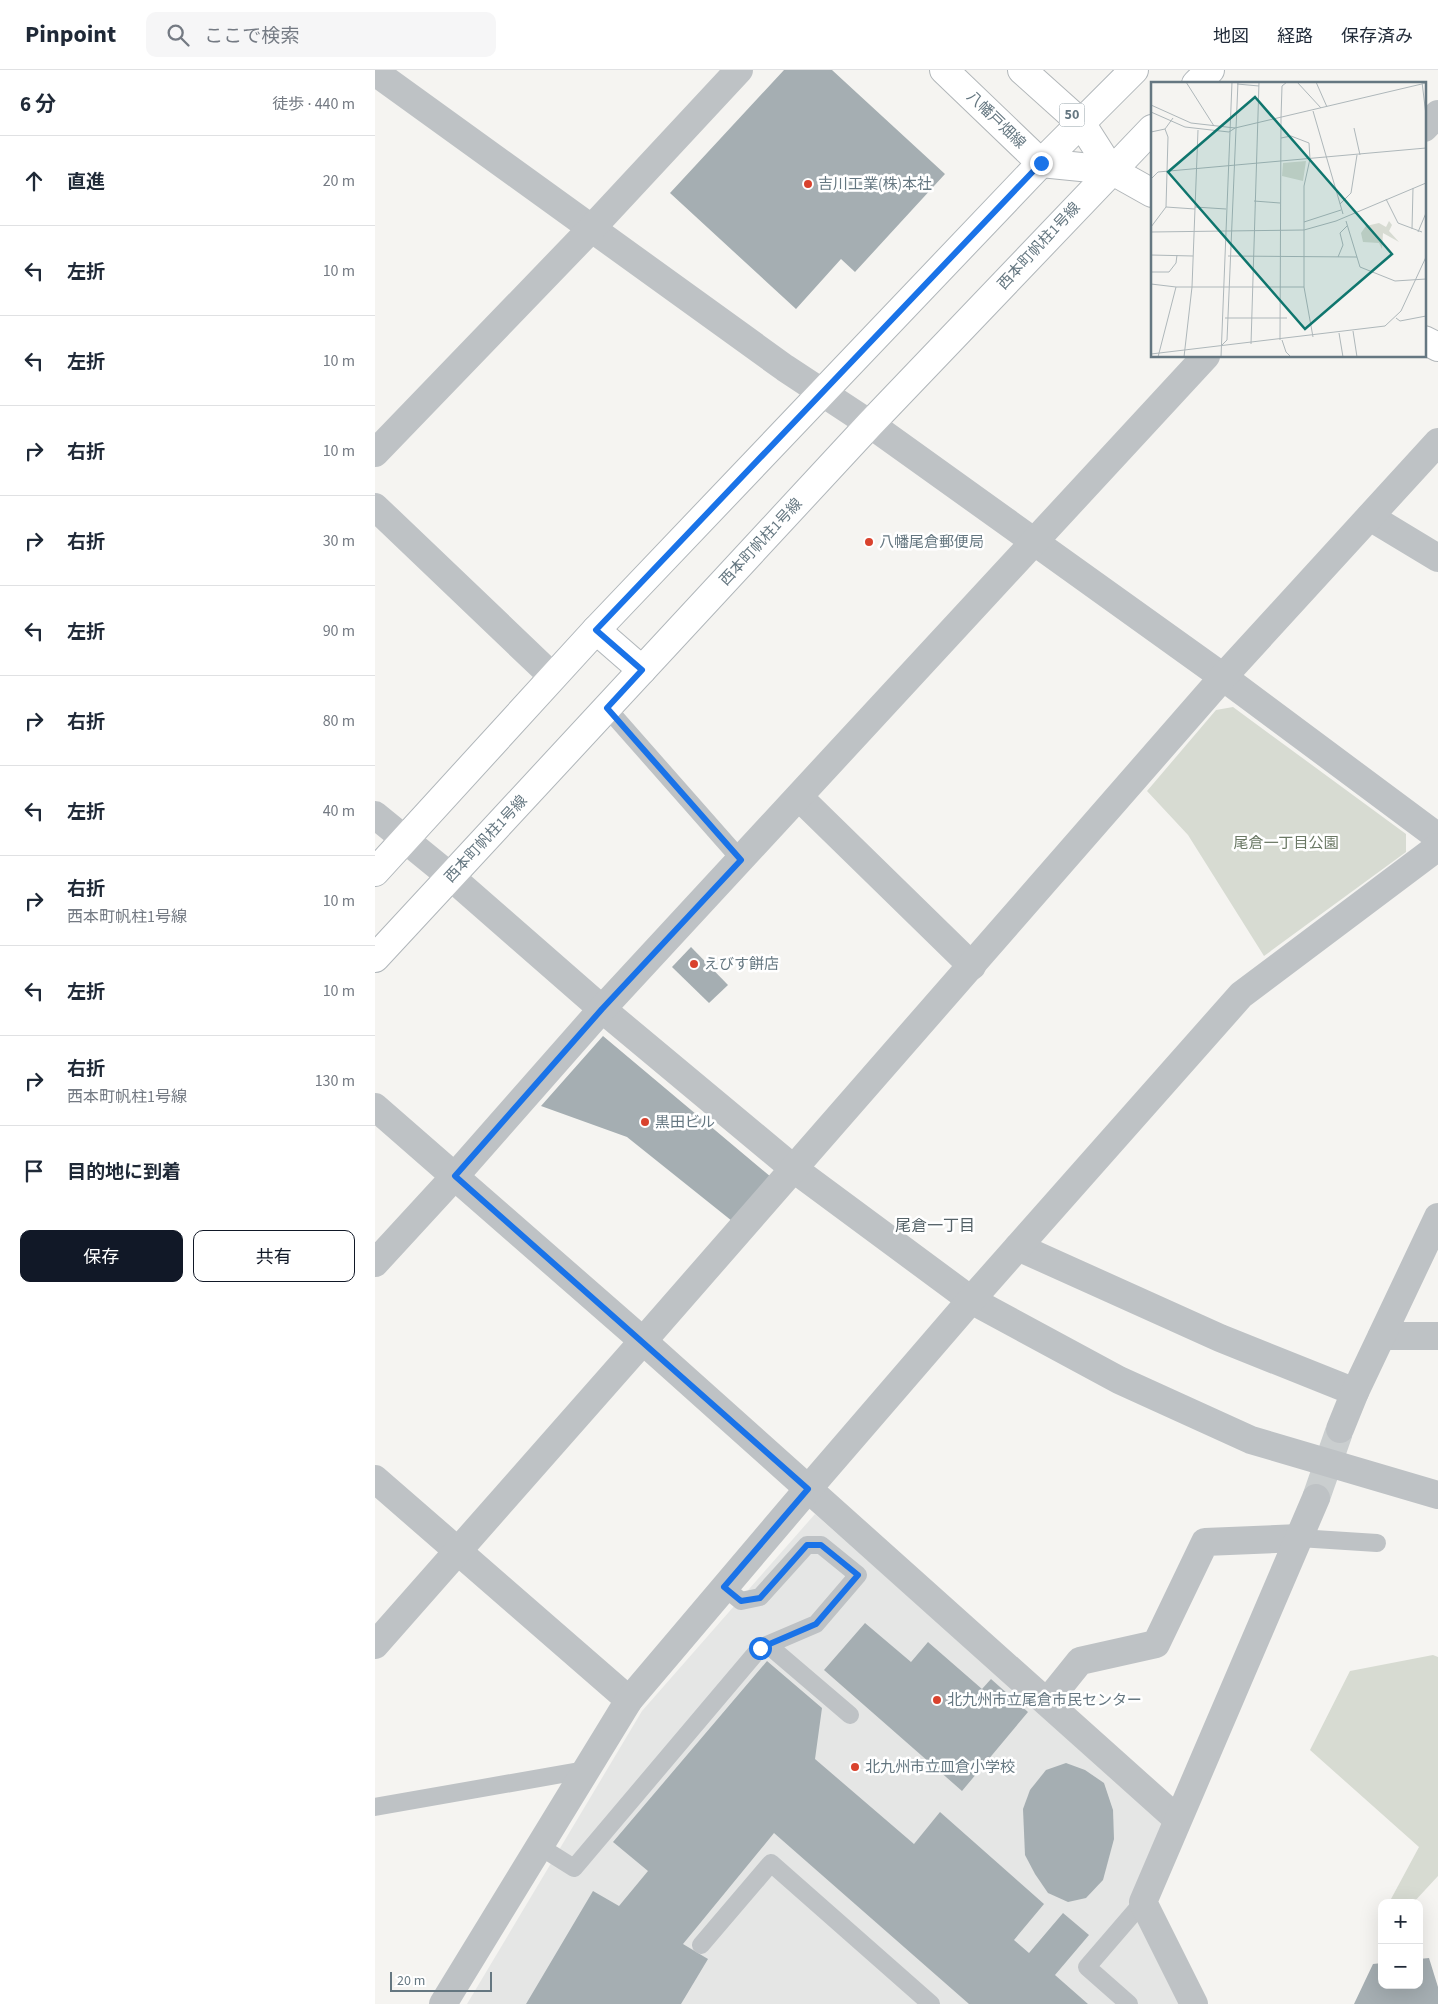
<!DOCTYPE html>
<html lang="ja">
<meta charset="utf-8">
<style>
:root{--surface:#fff;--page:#f6f6f7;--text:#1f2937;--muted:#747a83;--line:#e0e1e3;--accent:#111827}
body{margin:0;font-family:"Source Sans 3","Noto Sans JP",sans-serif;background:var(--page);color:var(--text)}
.controls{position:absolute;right:15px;bottom:15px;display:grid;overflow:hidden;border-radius:10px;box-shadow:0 5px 20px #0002}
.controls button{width:45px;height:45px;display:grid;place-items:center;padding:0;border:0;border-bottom:1px solid var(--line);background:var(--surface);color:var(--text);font:25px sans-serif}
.scale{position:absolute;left:15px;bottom:12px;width:102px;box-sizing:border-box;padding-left:5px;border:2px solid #657781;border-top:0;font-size:14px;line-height:18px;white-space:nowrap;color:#657781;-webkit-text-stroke:4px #fff;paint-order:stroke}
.stop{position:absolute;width:15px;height:15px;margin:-11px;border:4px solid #1a73e8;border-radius:50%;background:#fff}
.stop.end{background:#1a73e8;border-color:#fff;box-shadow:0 1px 5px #0008}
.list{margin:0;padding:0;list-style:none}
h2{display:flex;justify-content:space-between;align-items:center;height:65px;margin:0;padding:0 20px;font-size:21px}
h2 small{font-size:16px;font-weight:400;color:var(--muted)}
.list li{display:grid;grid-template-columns:32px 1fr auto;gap:15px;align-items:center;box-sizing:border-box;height:90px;padding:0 20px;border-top:1px solid var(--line)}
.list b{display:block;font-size:19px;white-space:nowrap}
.list p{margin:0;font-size:16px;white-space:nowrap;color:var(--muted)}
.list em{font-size:16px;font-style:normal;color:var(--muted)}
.actions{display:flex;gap:10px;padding:15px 20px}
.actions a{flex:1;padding:11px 0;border:1px solid var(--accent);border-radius:10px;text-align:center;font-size:18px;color:var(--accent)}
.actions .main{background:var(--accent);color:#fff}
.icon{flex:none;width:28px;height:28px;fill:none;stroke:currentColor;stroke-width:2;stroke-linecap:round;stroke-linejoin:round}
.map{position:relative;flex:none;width:1063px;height:1934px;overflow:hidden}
header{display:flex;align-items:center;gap:30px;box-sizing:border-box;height:70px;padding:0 25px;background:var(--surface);border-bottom:1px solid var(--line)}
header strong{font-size:24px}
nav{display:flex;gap:28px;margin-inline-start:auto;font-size:18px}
.search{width:350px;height:45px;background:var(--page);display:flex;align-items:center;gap:12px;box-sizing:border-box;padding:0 18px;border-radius:10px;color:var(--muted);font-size:19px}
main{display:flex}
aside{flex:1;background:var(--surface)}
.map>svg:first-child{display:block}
.built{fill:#e5e6e5}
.green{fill:#d7dbd2}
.building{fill:#a5aeb2}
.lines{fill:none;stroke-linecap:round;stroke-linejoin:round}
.street-tunnel{stroke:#cacecf;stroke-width:28;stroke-dasharray:28 14;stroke-linecap:butt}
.secondary-casing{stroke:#b0b6ba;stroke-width:30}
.primary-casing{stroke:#b1b6b9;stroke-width:30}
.lane{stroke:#bec2c5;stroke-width:18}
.street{stroke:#bec2c5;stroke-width:28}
.secondary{stroke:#fff;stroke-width:28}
.primary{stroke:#fff;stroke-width:28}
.route{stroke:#1a73e8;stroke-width:6}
.poi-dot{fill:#d9422d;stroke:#fff;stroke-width:2}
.labels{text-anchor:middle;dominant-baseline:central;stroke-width:5;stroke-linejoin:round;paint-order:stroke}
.shield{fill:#fff;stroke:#93a0a7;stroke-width:1}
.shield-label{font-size:14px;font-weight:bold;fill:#657781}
.street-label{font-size:15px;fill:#657781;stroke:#fff}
.poi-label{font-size:15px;fill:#657781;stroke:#fff;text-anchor:start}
.park-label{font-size:15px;fill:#6a7864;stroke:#fff}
.neighbourhood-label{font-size:16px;fill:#536066;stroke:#fff}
.inset-road{fill:none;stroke:#aeb7ba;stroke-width:1}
.view{fill:#0f766e;fill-opacity:0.15;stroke:#0f766e;stroke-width:2.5}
.inset-edge{fill:none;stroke:#657781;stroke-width:2.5}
</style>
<header>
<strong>Pinpoint</strong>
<div class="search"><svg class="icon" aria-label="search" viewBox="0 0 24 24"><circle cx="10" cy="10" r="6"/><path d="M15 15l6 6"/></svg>ここで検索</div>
<nav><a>地図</a><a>経路</a><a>保存済み</a></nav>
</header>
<main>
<aside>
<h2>6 分<small>徒歩 · 440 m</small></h2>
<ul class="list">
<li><svg class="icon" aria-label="ahead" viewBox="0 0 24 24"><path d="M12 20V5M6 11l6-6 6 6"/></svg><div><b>直進</b></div><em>20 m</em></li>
<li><svg class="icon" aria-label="left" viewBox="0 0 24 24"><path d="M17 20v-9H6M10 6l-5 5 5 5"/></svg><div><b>左折</b></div><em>10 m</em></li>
<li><svg class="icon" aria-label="left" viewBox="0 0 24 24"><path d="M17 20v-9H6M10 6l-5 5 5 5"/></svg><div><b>左折</b></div><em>10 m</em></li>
<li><svg class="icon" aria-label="right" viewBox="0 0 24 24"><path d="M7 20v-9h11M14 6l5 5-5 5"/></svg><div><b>右折</b></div><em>10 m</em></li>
<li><svg class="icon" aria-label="right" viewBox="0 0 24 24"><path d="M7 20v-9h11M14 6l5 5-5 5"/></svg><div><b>右折</b></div><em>30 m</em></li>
<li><svg class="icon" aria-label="left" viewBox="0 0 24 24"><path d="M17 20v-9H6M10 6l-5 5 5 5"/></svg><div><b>左折</b></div><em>90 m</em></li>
<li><svg class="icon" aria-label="right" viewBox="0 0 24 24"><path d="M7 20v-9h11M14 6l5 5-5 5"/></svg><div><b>右折</b></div><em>80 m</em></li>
<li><svg class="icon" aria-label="left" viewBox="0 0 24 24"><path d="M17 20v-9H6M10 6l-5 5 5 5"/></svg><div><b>左折</b></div><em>40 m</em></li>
<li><svg class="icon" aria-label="right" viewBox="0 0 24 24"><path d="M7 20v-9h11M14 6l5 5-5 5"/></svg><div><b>右折</b><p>西本町帆柱1号線</p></div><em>10 m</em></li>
<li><svg class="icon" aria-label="left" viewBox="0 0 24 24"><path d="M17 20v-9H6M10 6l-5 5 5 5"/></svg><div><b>左折</b></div><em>10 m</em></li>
<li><svg class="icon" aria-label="right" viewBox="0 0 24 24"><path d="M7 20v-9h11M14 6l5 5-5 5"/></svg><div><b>右折</b><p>西本町帆柱1号線</p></div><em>130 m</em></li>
<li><svg class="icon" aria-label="arrive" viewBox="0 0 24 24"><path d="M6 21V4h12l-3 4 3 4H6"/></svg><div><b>目的地に到着</b></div></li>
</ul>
<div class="actions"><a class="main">保存</a><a>共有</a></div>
</aside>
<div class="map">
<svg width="1063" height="1934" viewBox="0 0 1063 1934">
<rect width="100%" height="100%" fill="#f5f4f1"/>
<polygon class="built" points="440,1444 789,1753 756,1834 805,1934 92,1934 267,1641"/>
<g class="green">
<polygon points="858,637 1031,764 1031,782 889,886 813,765 772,721 841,640"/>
<polygon points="1058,1585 1063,1587 1063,1806 1038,1833 1021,1833 1016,1829 1044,1777 935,1680 975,1601"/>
</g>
<g class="building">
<polygon points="409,0 457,0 570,104 480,202 466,189 421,239 295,123"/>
<polygon points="316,877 353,915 334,933 297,897"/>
<polygon points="228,966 396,1107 357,1151 252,1067 166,1036"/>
<polygon points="490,1553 536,1592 553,1572 607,1619 616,1609 653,1642 587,1721 449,1600"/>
<polygon points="392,1591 447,1638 440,1689 539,1774 565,1742 669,1834 639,1870 654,1883 688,1843 714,1865 680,1905 713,1934 594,1934 399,1763 308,1874 333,1889 306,1934 151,1934 218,1821 244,1836 273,1801 238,1772"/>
<polygon points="691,1693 710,1700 729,1713 738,1740 739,1769 728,1810 711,1828 693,1832 673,1823 660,1804 650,1785 648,1739 655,1720 671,1700"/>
<polygon points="1054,1888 1063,1917 1063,1934 979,1934 998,1894 1007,1893 1007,1915 1044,1915 1044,1889"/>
</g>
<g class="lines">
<polyline class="street-tunnel" points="941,1428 965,1359"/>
<defs>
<g id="secondary">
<polyline points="821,14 835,0"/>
<polyline points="221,560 267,600"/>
<polyline points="0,802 221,560 666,93 759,0"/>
<polyline points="0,888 495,354 777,59"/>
</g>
<g id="primary">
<polyline points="569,0 666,93 736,100 777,123"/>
<polyline points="647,0 706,53 736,100"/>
<polyline points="1049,270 1063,277"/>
</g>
</defs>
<use href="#secondary" class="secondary-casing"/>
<use href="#primary" class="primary-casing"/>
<g class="lane">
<polyline points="232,638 366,790"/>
<polyline points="924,1468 1002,1473"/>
<polyline points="393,1575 475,1645"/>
<polyline points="0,1737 210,1700"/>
<polyline points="164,1776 199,1798 385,1578 441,1554 483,1505 446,1475 432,1475 385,1527 366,1531 349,1517"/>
<polyline points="326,1875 396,1793 556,1934"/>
<polyline points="754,1934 712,1897 768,1832"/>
</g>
<g class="street">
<polyline points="0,2 410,298 495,354 848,607 1063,767"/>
<polyline points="1049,58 1063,44"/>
<polyline points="0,383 216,159 364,0"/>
<polyline points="0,437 178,607"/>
<polyline points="995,447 1063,488"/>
<polyline points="424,727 597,896"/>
<polyline points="0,745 76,807 227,939 419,1099 596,1230 744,1310 876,1370 1063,1425"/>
<polyline points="0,1037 268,1271 802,1749"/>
<polyline points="643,1177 845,1268 980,1322"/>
<polyline points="0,1193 80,1106 227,939 831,286"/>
<polyline points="1007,1266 1063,1266"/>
<polyline points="965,1359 980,1322 1063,1147"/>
<polyline points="0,1409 254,1630"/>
<polyline points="0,1575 268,1271 848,607 1063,372"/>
<polyline points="672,1632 705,1591 781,1574 830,1472 924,1468"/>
<polyline points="68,1934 254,1630 433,1419 596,1230 866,925 1063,777"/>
<polyline points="819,1934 768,1832 941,1428"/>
</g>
<use href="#secondary" class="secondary"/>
<use href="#primary" class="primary"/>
</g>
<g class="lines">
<polyline class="route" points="385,1578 441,1554 483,1505 446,1475 432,1475 385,1528 366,1531 349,1517 433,1419 80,1106 227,939 366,790 232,638 267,600 221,560 666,93"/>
</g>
<g class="poi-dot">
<circle cx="433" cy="114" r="5"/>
<circle cx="494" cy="472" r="5"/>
<circle cx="319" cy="894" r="5"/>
<circle cx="270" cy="1052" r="5"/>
<circle cx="562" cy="1630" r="5"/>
<circle cx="480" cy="1697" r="5"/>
</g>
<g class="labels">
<rect class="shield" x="684.5" y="33.5" width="25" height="23" rx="4"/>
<g class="shield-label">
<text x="697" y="45">50</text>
</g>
<g class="street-label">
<text transform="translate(621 50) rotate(44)">八幡戸畑線</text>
<text transform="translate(664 176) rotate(-47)">西本町帆柱1号線</text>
<text transform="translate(386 472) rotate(-47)">西本町帆柱1号線</text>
<text transform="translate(111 769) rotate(-47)">西本町帆柱1号線</text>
</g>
<g class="poi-label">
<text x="443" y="114">吉川工業(株)本社</text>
<text x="504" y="472">八幡尾倉郵便局</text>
<text x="329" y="894">えびす餅店</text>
<text x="280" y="1052">黒田ビル</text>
<text x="572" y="1630">北九州市立尾倉市民センター</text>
<text x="490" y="1697">北九州市立皿倉小学校</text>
</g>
<g class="park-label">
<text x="911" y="773">尾倉一丁目公園</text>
</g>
<g class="neighbourhood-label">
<text x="560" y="1156">尾倉一丁目</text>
</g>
</g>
<g transform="translate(776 12)">
<rect width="275" height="275" fill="#f5f4f1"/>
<path d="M155 79 152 99 131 94 132 81ZM238 139 241 143 238 149 248 160 232 151 231 167 228 161 212 160 210 151 215 144 228 141 235 145Z" fill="#d7dbd2"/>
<path class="inset-road" d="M35 0 63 44M146 0 170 26M165 0 176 25M271 0 275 33M86 2 108 4M0 23 40 41 84 46M162 29 192 132M0 30 34 45 78 50 84 46 275 1M203 46 209 73M0 50 14 47 22 36M130 56 140 54 158 61 159 77 153 104V205L162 255M0 97 7 90 275 66M235 117 247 141 271 150M103 119 129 121M189 122 200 111 206 73M15 125 44 127M44 125 75 127M195 139 209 185 244 199 275 197M153 140 190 128M0 145 15 125 17 55 14 47M261 147 262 106M0 150 153 148 185 139 275 101M267 150 275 131M0 173 42 174M77 174 206 175M187 175 192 163 189 151 196 144M0 190H18L25 181 26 173M0 202 25 205H153M74 236H136M245 236 249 239 275 234M202 249 206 275M188 251 192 275M129 258 130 36 131 4 136 0M131 258 135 270 140 275M100 262 108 0M71 263 76 258 87 0M0 272 234 244 250 229 275 175M7 275 25 205M33 275 41 205 47 48M70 275 81 0"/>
<path class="view" d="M104 15 241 172 154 247 17 90Z"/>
<rect width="275" height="275" class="inset-edge"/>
</g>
</svg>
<div class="controls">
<button>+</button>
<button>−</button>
</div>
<div class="scale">20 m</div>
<div class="stop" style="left:385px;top:1578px"></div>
<div class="stop end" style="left:666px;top:93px"></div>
</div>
</main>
